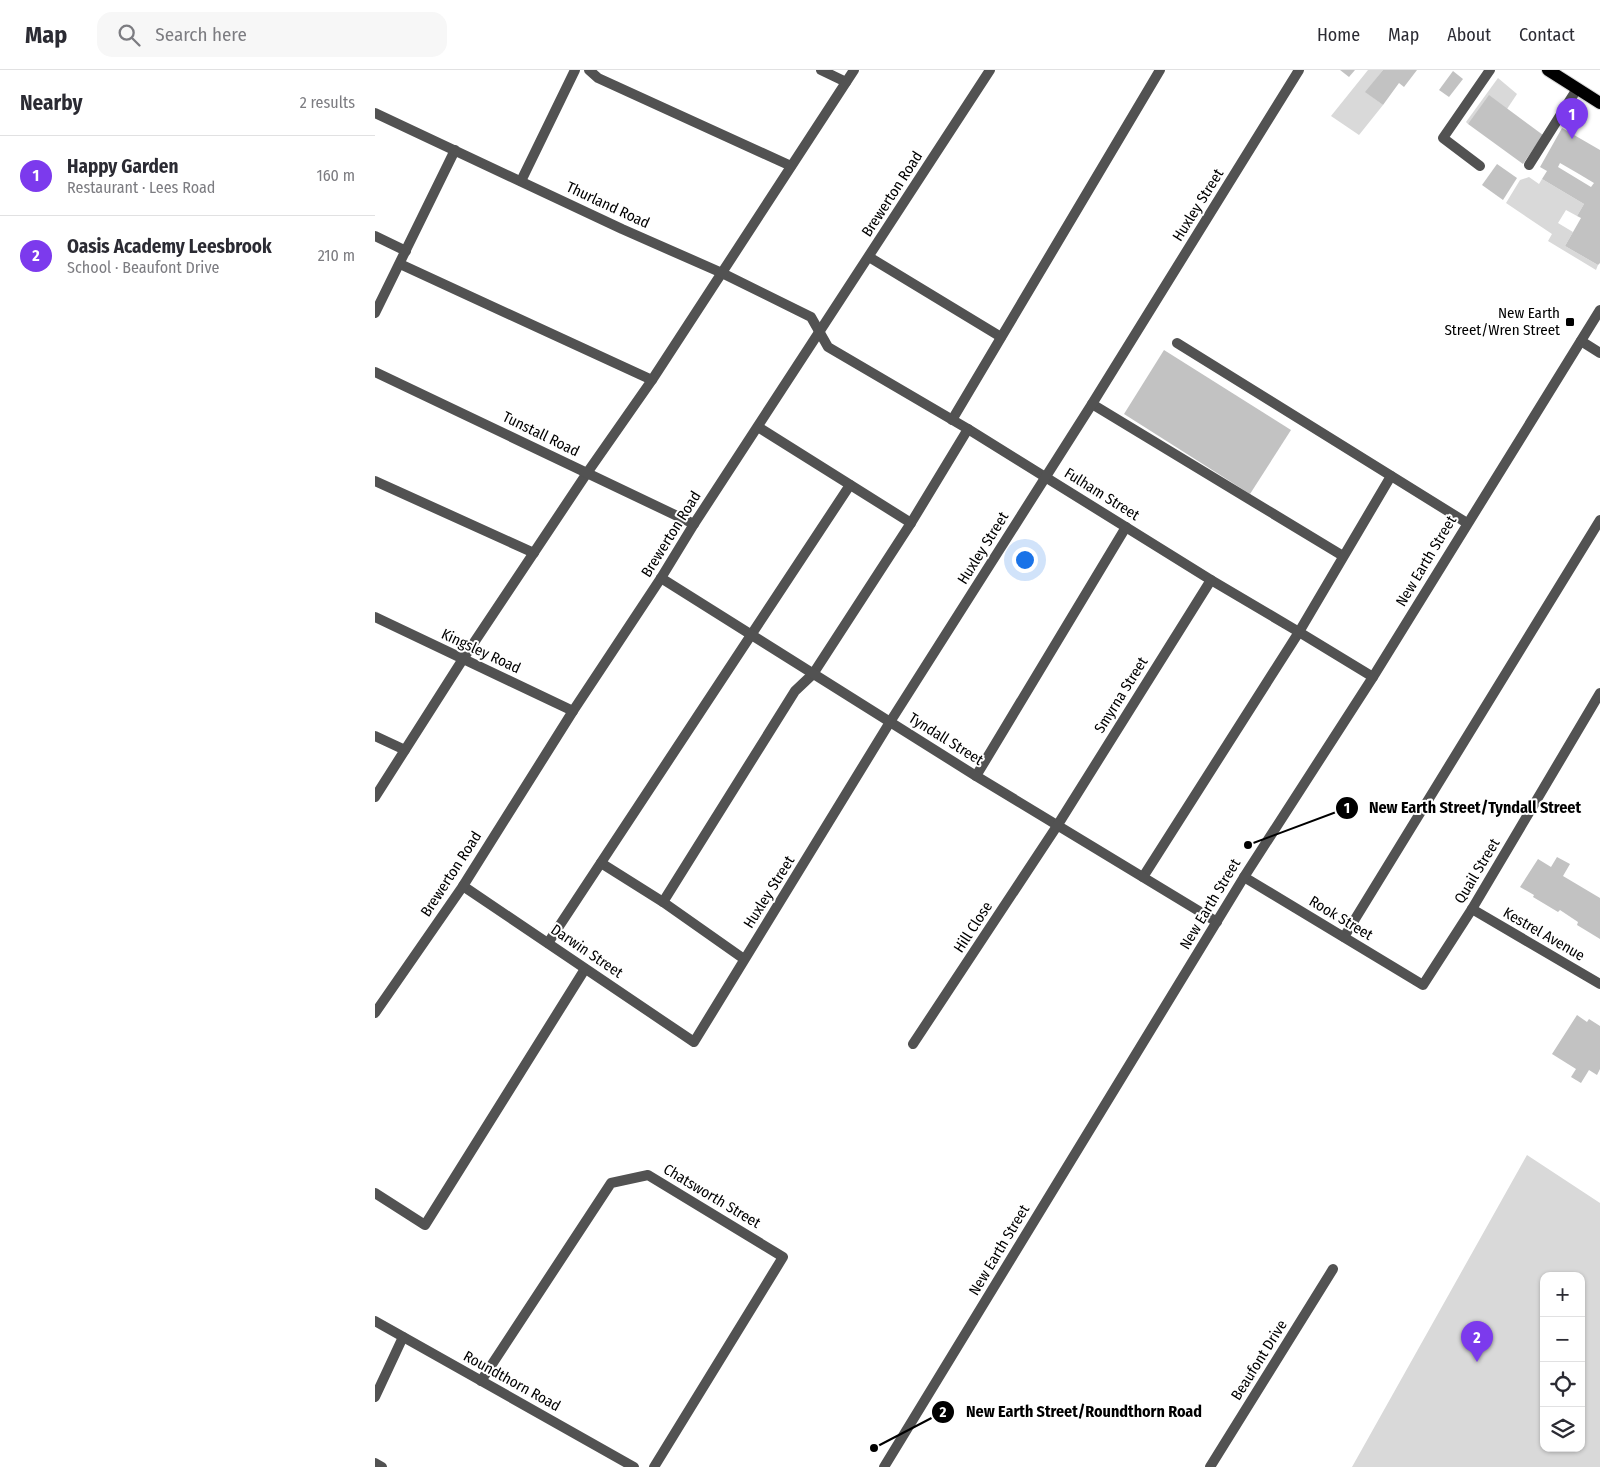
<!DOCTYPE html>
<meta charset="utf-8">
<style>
:root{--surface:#fff;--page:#f7f7f7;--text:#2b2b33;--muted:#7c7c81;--line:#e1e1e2;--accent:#7c3aed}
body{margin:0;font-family:"Fira Sans Condensed",sans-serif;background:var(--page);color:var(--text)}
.controls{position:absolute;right:15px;bottom:15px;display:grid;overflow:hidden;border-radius:10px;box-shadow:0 1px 4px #0004}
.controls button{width:45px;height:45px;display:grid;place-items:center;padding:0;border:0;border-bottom:1px solid var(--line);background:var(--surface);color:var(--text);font:25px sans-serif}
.you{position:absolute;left:649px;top:489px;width:18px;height:18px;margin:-12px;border:4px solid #fff;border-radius:50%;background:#1a73e8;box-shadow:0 0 0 8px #1a73e833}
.badge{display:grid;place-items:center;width:32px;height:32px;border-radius:50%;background:var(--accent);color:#fff;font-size:16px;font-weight:700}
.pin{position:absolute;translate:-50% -41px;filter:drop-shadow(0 1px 2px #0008)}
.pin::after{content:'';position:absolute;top:26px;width:18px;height:15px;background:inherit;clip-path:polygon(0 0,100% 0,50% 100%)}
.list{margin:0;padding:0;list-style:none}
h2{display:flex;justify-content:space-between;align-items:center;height:65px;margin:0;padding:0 20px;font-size:21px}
h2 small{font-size:16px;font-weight:400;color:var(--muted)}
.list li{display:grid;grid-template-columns:32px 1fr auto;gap:15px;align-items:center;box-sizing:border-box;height:80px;padding:0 20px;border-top:1px solid var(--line)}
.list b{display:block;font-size:19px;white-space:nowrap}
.list p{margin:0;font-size:16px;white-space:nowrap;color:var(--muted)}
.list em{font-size:16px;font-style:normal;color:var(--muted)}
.icon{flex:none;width:28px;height:28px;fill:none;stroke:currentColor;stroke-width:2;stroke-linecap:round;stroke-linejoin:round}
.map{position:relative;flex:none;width:1225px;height:1397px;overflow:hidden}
header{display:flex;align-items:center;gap:30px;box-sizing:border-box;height:70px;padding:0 25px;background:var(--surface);border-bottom:1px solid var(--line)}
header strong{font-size:24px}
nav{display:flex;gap:28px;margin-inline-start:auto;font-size:18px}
.search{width:350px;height:45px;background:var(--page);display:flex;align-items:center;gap:12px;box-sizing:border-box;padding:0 18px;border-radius:15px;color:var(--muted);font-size:19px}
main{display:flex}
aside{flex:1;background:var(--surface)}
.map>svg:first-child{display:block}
.green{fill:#d9d9d9;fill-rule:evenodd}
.building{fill:#c2c2c2;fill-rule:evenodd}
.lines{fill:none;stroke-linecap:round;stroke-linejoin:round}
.primary-casing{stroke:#dbdbdb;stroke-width:14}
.service{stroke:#525252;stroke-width:10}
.minor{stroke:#525252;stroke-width:10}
.tertiary{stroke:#525252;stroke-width:10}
.primary{stroke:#000;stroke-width:12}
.poi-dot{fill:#000;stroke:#fff;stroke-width:2}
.labels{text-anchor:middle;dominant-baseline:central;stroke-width:4;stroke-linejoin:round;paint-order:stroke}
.street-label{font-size:15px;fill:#000;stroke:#fff}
.poi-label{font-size:15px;fill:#000;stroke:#fff;text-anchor:end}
.leader{fill:none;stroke:#000;stroke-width:2}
.callout-dot{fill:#000;stroke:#fff;stroke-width:2}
.mark-label{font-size:15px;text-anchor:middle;font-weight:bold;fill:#fff}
.callout-label{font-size:16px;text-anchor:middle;font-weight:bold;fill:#000;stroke:#fff;stroke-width:4;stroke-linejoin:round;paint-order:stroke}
</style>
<header>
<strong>Map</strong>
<div class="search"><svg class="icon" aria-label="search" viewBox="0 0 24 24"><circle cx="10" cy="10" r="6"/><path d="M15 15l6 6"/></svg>Search here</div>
<nav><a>Home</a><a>Map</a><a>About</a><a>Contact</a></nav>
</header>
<main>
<aside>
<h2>Nearby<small>2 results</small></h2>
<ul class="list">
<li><span class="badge">1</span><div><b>Happy Garden</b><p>Restaurant · Lees Road</p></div><em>160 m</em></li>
<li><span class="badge">2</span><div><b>Oasis Academy Leesbrook</b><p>School · Beaufont Drive</p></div><em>210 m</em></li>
</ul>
</aside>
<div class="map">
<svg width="1225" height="1397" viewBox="0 0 1225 1397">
<rect width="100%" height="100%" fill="#fff"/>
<g class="green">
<polygon points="993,0 1008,0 991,22 1008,35 984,65 956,46"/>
<polygon points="1123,8 1142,24 1132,39 1093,54 1091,52"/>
<polygon points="1154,107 1164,114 1167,109 1209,134 1202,146 1191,140 1183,153 1198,162 1190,176 1223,195 1221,200 1173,171 1177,164 1131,133 1145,110"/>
<path d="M1152 1085 1225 1133V1397H977ZM1169 1206H1206V1378H1169Z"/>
</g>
<g class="building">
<polygon points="965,0 980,0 974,7"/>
<polygon points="1008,0 1042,0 1029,17 1024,13 1008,35 990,22"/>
<polygon points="1078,1 1088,9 1074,27 1064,20"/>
<polygon points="1114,25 1168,65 1148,94 1093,54"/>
<path d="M1187 58 1225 80V193L1223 195 1190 176 1206 148 1202 146 1209 134 1167 109 1172 101 1165 97ZM1185 93 1204 104 1219 113 1216 117 1183 97Z"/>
<polygon points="1122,94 1142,108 1128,130 1107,115"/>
<polygon points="789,280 916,360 875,424 749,344"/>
<polygon points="1182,787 1195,794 1188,806 1225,828 1225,869 1202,855 1203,852 1185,840 1183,842 1158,827 1159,825 1145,817 1163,789 1176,797"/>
<polygon points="1202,945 1212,952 1214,949 1225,956 1225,999 1222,1005 1214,1000 1206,1013 1196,1007 1201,999 1177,984"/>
</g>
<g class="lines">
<defs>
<polyline id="primary" points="1173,0 1225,33"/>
</defs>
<use href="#primary" class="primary-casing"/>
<g class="service">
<polyline points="214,0 223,8 416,96"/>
<polyline points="446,0 471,12"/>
<polyline points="1154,95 1202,19"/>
<polyline points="1105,96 1068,68 1115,0"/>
<polyline points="0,166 31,181"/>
<polyline points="494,187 626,267"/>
<polyline points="25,194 277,310"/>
<polyline points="0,243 80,80"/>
<polyline points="802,273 1092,453"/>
<polyline points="717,334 968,486"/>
<polyline points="577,350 785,0"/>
<polyline points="383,357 536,453"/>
<polyline points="0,411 159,483"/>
<polyline points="0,666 30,680"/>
<polyline points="601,706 751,457"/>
<polyline points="0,727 88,589 212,403 277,310 479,0"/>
<polyline points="226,793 288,832 369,889"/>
<polyline points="768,807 924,562 1016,406"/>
<polyline points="288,832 420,621 438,604 536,453 593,359"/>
<polyline points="969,867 1225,450"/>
<polyline points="173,873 475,415"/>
<polyline points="0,1123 50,1155 210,899"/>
<polyline points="0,1327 28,1267"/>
<polyline points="0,1393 7,1397"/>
</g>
<g class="minor">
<polyline points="0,43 247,159 347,203 436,247 453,277 593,359 836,510 924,562 998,607"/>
<polyline points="146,111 200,0"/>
<polyline points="1206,271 1225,283"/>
<polyline points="0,302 319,454"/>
<polyline points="286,508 601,706 842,852"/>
<polyline points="0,547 198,641"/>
<polyline points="869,807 1048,915 1097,839 1225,623"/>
<polyline points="88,816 319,972 515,652 717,334 924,0"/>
<polyline points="1097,839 1225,914"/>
<polyline points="0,943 88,816 198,641 286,508 319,454 615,0"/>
<polyline points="538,974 682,756 836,510"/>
<polyline points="106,1311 236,1113 273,1105 408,1187 279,1397"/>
<polyline points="509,1397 869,807 998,607 1225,240"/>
<polyline points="835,1397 958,1199"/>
</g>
<polyline class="tertiary" points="0,1251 259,1397"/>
<use href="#primary" class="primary"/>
</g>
<rect class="poi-dot" x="1190" y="247" width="10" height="10" rx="2.5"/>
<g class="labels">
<g class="street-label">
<text transform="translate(517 124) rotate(-57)">Brewerton Road</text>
<text transform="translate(233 135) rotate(25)">Thurland Road</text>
<text transform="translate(823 135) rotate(-58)">Huxley Street</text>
<text transform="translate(166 364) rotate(26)">Tunstall Road</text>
<text transform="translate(727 424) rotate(32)">Fulham Street</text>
<text transform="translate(296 464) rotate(-58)">Brewerton Road</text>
<text transform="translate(608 478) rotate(-58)">Huxley Street</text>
<text transform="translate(1051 491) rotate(-59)">New Earth Street</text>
<text transform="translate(106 581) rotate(25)">Kingsley Road</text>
<text transform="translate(746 625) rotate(-58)">Smyrna Street</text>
<text transform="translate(571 669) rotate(32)">Tyndall Street</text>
<text transform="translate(1102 801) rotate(-59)">Quail Street</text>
<text transform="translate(76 804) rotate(-57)">Brewerton Road</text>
<text transform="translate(394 822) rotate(-58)">Huxley Street</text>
<text transform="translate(835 834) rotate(-59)">New Earth Street</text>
<text transform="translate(966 848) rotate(31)">Rook Street</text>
<text transform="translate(598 857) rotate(-57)">Hill Close</text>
<text transform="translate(1169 864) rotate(30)">Kestrel Avenue</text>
<text transform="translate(212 881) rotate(34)">Darwin Street</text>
<text transform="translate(337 1126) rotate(31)">Chatsworth Street</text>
<text transform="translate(624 1180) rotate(-59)">New Earth Street</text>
<text transform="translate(884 1290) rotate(-58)">Beaufont Drive</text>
<text transform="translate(137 1311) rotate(29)">Roundthorn Road</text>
</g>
<g class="poi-label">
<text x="1185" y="243">New Earth<tspan x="1185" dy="17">Street/Wren Street</tspan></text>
</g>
</g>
<path class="leader" d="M873 775L972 738M499 1378L568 1342"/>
<g class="callout-dot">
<circle cx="873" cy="775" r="5"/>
<circle cx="499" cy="1378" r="5"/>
<circle cx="972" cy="738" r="12"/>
<circle cx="568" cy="1342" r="12"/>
</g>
<g class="mark-label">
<text x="972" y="743">1</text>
<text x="568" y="1347">2</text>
</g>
<g class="callout-label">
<text x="1100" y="743">New Earth Street/Tyndall Street</text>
<text x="709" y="1347">New Earth Street/Roundthorn Road</text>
</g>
</svg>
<div class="controls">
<button>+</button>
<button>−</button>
<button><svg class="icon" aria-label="locate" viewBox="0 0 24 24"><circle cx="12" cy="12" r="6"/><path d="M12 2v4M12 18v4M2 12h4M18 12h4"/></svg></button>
<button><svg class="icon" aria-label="layers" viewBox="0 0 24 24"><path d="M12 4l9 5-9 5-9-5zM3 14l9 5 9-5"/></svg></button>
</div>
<div class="you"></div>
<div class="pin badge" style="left:1197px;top:69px">1</div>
<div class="pin badge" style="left:1102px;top:1292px">2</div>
</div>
</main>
